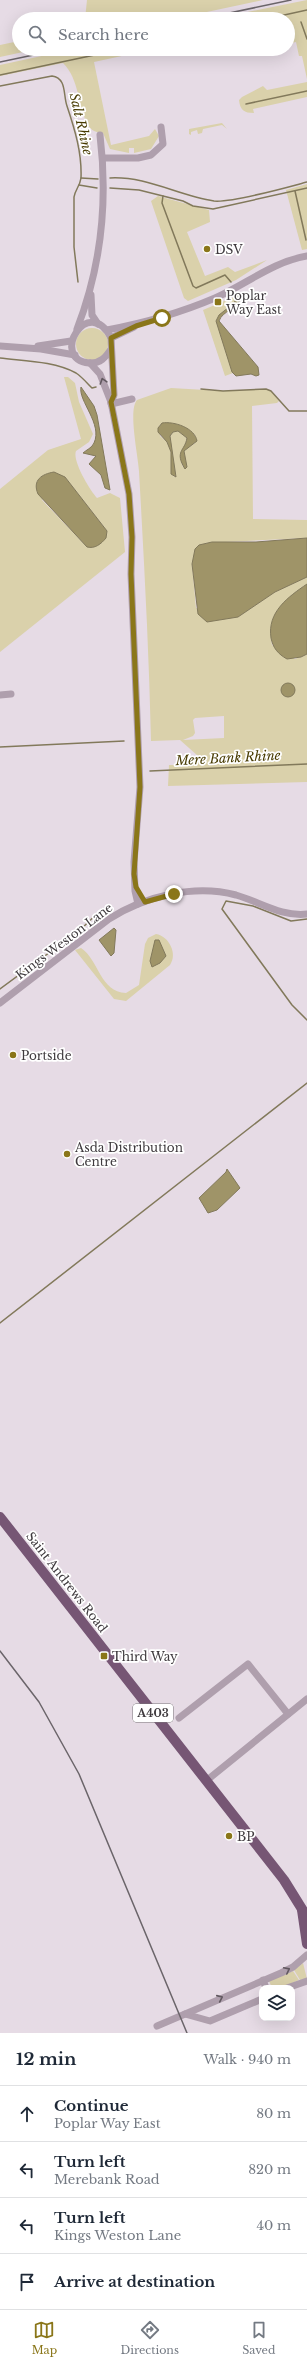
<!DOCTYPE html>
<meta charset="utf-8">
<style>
:root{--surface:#fff;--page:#f6f6f7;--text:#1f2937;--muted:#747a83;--line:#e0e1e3;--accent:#8a7619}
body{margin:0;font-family:"Libre Baskerville",serif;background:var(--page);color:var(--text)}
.controls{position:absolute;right:12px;bottom:12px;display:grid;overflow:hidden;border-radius:8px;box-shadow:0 4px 16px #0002}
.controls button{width:36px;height:36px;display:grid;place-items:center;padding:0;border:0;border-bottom:1px solid var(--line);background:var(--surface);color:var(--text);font:20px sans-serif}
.stop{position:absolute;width:12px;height:12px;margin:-9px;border:3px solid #8a7619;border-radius:50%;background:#fff}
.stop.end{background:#8a7619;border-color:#fff;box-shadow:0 1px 4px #0008}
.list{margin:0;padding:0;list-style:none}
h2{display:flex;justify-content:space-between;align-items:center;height:52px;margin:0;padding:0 16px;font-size:17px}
h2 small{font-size:13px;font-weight:400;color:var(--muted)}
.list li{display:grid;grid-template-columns:26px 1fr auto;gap:12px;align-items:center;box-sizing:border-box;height:56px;padding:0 16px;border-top:1px solid var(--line)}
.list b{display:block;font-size:15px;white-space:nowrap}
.list p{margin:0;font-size:13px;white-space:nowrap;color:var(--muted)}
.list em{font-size:13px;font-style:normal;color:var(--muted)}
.icon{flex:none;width:22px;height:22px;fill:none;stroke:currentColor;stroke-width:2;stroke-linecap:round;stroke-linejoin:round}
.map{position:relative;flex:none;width:307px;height:2033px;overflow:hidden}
.search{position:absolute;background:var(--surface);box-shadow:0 4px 16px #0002;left:12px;right:12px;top:12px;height:44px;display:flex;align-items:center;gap:10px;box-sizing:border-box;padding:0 14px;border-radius:22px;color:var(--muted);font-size:15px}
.sheet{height:276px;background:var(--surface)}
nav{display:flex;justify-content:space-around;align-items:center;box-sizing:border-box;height:56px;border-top:1px solid var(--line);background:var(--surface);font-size:11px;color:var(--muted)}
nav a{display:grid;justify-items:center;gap:2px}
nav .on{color:var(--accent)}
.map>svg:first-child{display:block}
.green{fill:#dad1ab;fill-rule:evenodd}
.water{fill:#9f9468;stroke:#82795b}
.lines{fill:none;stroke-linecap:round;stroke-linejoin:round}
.stream{stroke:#82795b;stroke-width:1.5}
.minor{stroke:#af9fad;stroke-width:7}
.highway{stroke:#765674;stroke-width:10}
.rail{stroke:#6b656a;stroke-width:1.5}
.oneway{stroke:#61585f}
.route{stroke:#8a7619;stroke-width:5}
.poi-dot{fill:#8a7619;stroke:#fff;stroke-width:1.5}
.labels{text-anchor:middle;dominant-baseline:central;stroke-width:3.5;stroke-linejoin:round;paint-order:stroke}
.shield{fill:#fff;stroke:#797578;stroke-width:1}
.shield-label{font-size:11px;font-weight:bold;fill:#3f3a3e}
.poi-label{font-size:12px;fill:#3f3a3e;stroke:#fff;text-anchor:start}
.street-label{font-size:12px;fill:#3f3a3e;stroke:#fff}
.water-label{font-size:13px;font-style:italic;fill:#473a00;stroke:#fff}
</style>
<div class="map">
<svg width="307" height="2033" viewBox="0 0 307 2033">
<rect width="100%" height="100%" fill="#e6dbe5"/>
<g class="green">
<polygon points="87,0 263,0 174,19 85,19"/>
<polygon points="307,0 307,79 302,56 299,56 296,42 292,43 288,19 213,19"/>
<polygon points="19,41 19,49 37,49 0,57 0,45"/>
<path d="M74 49H154L94 62 111 145 149 136 155 129 159 136 151 149 134 153V148H129V153L110 149 103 133C98 133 91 131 88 125 77 105 80 80 63 63L0 76V65Z"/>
<path d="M307 82V97L253 109 254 113C244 113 240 110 239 100L242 97 263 86 267 90Z"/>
<polygon points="222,123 227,129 222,125 203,129 202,133 198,134 197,130 191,132 191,135 189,134 189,129"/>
<polygon points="307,184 307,249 302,250 286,190"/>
<polygon points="158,196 209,210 210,222 187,232 205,276 228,267 235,272 267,260 236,280 188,301 184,298 151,201"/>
<polygon points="236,296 235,301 219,315 216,321 233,373 225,376 203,310"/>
<circle cx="92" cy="344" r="16"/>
<path d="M64 377H68L75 383 79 402 93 434 89 442 76 451C72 461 90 490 97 498L110 493 120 498 125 552 0 652V489L48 450 81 439ZM65 477 105 528 87 547 42 500Z"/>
<path d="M171 388 223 391 266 389 271 391 279 401 277 403 252 406 253 519 307 520V538L205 543 192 564 196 608 238 617 275 592 307 577V584C284 600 267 615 272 645L295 659 307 654V782L168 786 169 765H198V756L180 740 151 741C149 651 144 561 139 471 138 455 128 410 137 400ZM162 423 185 428 195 435V443L184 451 187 467H183L181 462 187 438 178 431 173 432 170 437 176 477 173 476 171 452 167 442 160 436 159 426ZM224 716V738L183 740 193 736 195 733 193 720 195 718Z"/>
<path d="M156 934C169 936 178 954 170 965L126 1001 114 999 75 950 81 948C99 960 100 992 126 993L139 985 145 944 148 938Z"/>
<polygon points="303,1963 307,1979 300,1980 294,1970"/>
<polygon points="293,1971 299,1980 280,1988 272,1988 269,1981"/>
</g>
<g class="water">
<path d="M238 295 240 299C237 310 223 310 219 321L258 367 259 375 256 376 251 374 236 376 232 372 216 321 219 315 234 303Z"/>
<path d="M81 387 94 406 97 415 110 490 105 488 101 475 89 464 96 456 83 453C86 450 92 448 94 443 103 424 78 401 81 387Z"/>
<path d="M162 423C174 421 195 428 197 441L184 451 187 467 185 469C174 451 185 451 187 438L178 431 173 432 170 436 176 477 171 474V452L167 442 158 432V428Z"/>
<path d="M54 472 65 477 107 531 106 538C101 544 95 549 87 547L38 494C32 480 42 474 54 472Z"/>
<polygon points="307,538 307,577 275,592 238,617 207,622 198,614 192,564 195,549 199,545 212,542 256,542"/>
<path d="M307 584V654L301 657 287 659C278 654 273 648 271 638 267 612 288 597 307 584Z"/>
<circle cx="288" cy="690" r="7"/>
<polygon points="114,928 116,930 114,953 111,956 99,940"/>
<polygon points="155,940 159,940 166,956 160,963 152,967 150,961"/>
<polygon points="227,1169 240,1188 217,1210 208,1213 199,1198 226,1172"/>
</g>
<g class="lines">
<g class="stream">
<polyline points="266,19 307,10"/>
<polyline points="301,22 307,39"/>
<polyline points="0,75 123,49"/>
<path d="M0 86 52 76C67 78 63 95 67 106 75 130 82 153 81 178 80 186 75 190 74 197V247L78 282"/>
<polyline points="246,104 307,91"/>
<polyline points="81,178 98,179"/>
<path d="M110 178C147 176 179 196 214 201 232 203 288 187 307 182"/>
<polyline points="79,185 97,188"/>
<polyline points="110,188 139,190 183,201 193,206 213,209 307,188"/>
<polyline points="295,191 306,240"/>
<polyline points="163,196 162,203 193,286 196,288 225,275 231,282"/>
<path d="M0 358C24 361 54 361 76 373 82 377 87 383 92 388L96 387"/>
<polyline points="201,389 223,391 266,389 271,391 289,411 307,411"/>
<polyline points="0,747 124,741"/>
<polyline points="150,771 307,764"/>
<polyline points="307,919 291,921 253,906 226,901 222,909 292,1005 307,1020"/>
<polyline points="0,989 80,930 102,909"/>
<polyline points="0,1323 307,1083"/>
</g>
<g class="minor">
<polyline points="103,158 138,158 151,155 163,144 161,127"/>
<polyline points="91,295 92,315 98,324"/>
<path d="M77 329C101 267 108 201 100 135"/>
<path d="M107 330C144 323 180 313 215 298 247 284 272 262 307 256"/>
<polyline points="111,338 134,327"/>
<polyline points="0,346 41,349 75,355"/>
<polyline points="38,346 71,341"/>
<polyline points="90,363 100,374 111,402 129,494 132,537 131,574 140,787 134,862 135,891 138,904"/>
<path d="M111 402 114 395 111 338C88 293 49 359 89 363 100 364 106 357 111 349"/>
<polyline points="111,404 132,399"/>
<polyline points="0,695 11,694"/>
<path d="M0 1003 109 919C145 896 194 884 236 895 260 902 282 917 307 914"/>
<polyline points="179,1718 248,1664 288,1714"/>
<polyline points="206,1781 307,1699"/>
<polyline points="263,1980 266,1988"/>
<polyline points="287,1988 307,1981"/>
<polyline points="185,2014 210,2021 262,1999"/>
<polyline points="157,2026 281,1973 293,1967 307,1955"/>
</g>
<g class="highway">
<polyline points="0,1517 284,1880 307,1917"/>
<polyline points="302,1910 307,1944"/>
</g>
<g class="rail">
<polyline points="190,19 205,16"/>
<polyline points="201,19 291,0"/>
<polyline points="0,62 62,49"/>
<polyline points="0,1651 39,1702 79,1774 187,2033"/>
</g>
</g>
<defs><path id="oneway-chevron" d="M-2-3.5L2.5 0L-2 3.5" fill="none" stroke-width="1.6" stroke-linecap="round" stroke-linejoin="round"/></defs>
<g class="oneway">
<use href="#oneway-chevron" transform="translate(103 381) rotate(-108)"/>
<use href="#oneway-chevron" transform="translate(287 1970) rotate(-27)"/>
<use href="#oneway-chevron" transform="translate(220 1998) rotate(-24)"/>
</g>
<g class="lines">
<polyline class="route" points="162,318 136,326 111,338 114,395 111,402 129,494 132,537 131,574 140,787 134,874 136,887 145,902 174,894"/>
</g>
<g class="poi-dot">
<circle cx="207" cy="249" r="4"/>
<rect x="214" y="298" width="8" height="8" rx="2"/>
<circle cx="13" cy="1055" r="4"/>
<circle cx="67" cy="1154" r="4"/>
<rect x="100" y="1652" width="8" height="8" rx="2"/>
<circle cx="229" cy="1836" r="4"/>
</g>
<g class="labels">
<rect class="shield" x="133" y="1704" width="40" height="18" rx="3"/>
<g class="shield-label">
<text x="153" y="1713">A403</text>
</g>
<g class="poi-label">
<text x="215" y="249">DSV</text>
<text x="226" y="295">Poplar<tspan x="226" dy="14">Way East</tspan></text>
<text x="21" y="1055">Portside</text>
<text x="75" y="1147">Asda Distribution<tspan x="75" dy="14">Centre</tspan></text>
<text x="112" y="1656">Third Way</text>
<text x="237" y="1836">BP</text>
</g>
<g class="street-label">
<text transform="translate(64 941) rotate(-37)">Kings Weston Lane</text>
<text transform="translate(67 1582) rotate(52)">Saint Andrews Road</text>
</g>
<g class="water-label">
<text transform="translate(81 124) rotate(77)">Salt Rhine</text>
<text transform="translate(228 758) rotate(-3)">Mere Bank Rhine</text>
</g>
</g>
</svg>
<div class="controls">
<button><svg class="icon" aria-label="layers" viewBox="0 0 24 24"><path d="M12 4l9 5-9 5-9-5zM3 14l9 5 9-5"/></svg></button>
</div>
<div class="stop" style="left:162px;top:318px"></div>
<div class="stop end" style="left:174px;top:894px"></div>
<div class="search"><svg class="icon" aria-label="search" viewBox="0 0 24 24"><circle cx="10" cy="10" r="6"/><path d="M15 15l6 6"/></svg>Search here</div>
</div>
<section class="sheet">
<h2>12 min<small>Walk · 940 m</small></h2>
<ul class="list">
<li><svg class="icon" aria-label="ahead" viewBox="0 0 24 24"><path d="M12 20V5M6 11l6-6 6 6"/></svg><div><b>Continue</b><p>Poplar Way East</p></div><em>80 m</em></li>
<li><svg class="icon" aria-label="left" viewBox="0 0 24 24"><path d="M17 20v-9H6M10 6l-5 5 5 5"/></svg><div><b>Turn left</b><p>Merebank Road</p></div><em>820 m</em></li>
<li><svg class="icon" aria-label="left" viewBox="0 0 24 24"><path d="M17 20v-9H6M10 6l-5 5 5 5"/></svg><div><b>Turn left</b><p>Kings Weston Lane</p></div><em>40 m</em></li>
<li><svg class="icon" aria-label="arrive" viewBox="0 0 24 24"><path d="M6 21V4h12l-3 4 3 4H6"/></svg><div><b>Arrive at destination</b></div></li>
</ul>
</section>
<nav>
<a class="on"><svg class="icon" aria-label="map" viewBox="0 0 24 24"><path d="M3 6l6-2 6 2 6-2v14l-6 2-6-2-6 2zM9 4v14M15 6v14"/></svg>Map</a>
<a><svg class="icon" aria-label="directions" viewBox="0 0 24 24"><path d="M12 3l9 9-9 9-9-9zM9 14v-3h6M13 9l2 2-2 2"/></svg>Directions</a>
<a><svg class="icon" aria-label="saved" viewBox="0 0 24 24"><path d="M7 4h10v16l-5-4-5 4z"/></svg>Saved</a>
</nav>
